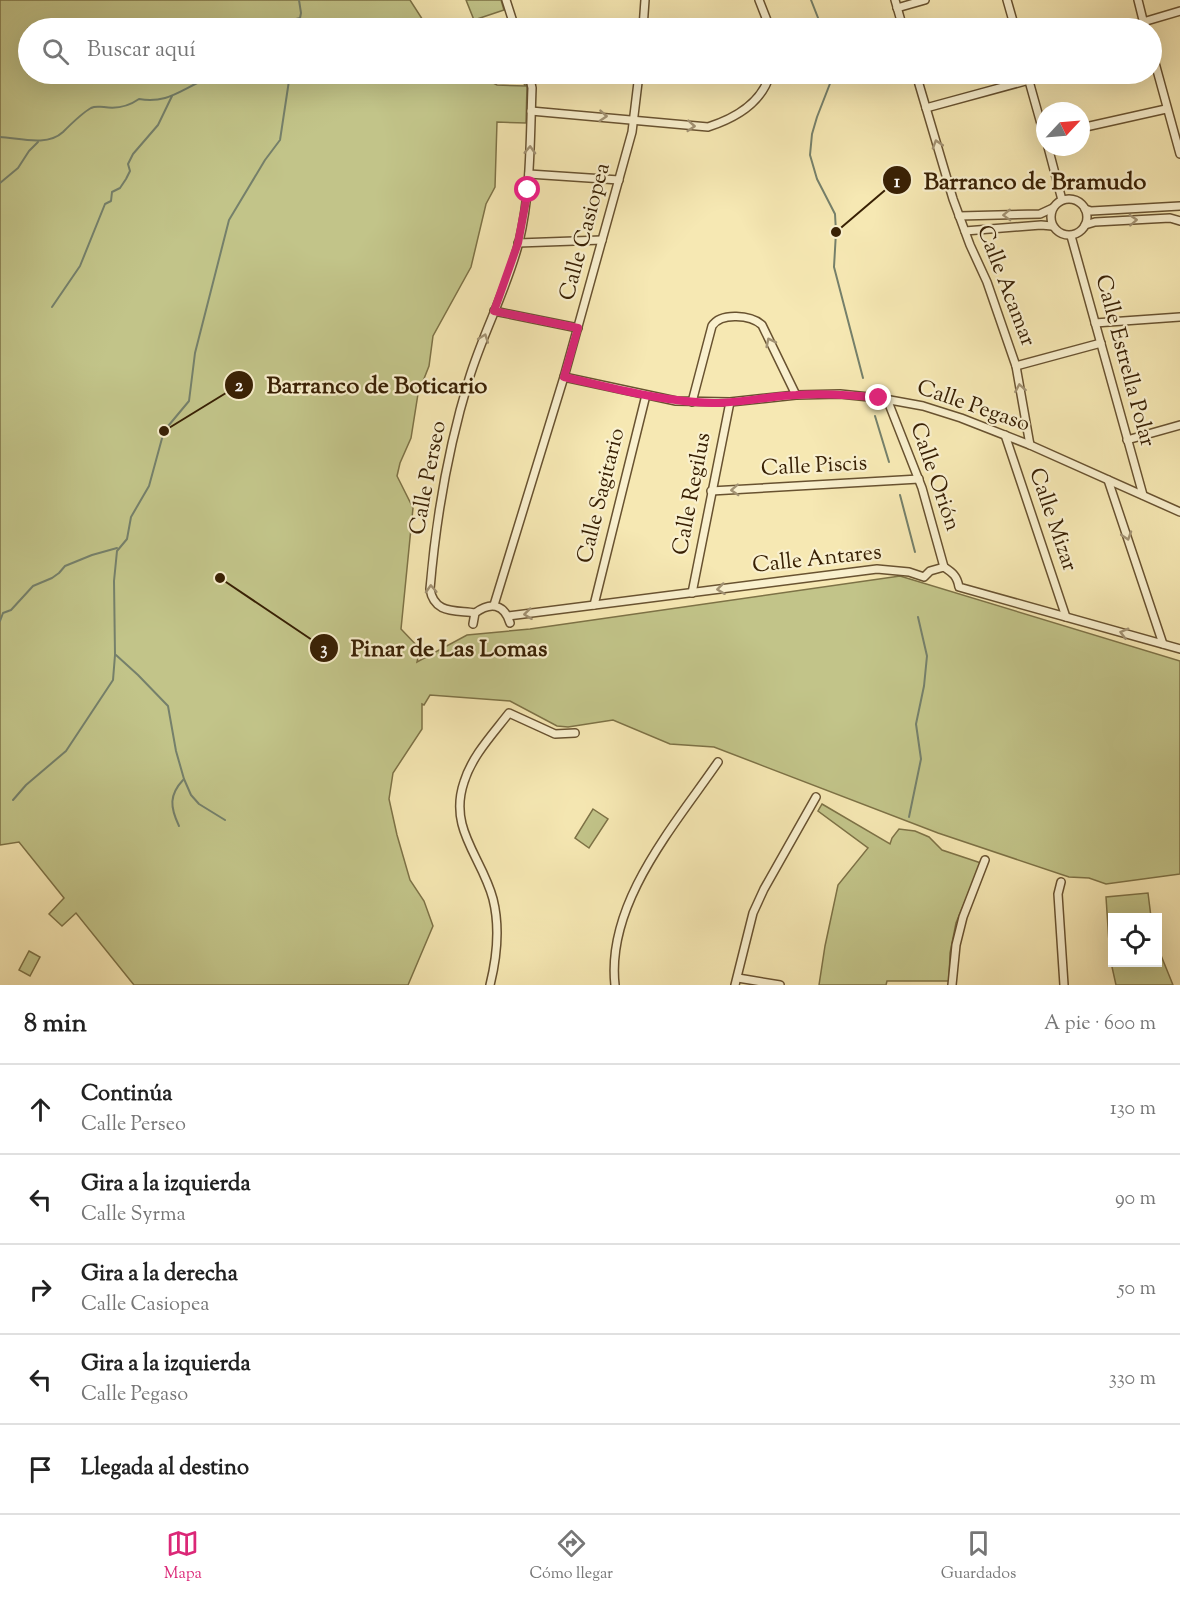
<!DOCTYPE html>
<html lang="es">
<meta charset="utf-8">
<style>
:root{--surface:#fff;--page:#f6f6f6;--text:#222;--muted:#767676;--line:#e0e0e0;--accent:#db2777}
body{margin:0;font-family:"Sorts Mill Goudy",serif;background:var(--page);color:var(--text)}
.controls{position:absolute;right:18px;bottom:18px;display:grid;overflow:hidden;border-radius:0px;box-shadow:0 6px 24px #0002}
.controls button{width:54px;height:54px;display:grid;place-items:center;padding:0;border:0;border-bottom:2px solid var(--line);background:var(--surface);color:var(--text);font:30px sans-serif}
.compass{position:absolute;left:1036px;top:102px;width:54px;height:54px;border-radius:50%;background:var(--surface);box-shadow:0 6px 24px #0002;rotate:64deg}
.stop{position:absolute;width:18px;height:18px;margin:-14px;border:4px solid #db2777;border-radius:50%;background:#fff}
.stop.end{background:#db2777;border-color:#fff;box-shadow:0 2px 6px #0008}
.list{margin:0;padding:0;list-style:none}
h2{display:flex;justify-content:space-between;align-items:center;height:78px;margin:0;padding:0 24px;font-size:26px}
h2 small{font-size:20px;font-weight:400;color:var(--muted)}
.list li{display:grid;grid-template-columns:39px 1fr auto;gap:18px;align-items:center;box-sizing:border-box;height:90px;padding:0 24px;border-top:2px solid var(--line)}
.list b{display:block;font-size:22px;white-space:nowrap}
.list p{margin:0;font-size:20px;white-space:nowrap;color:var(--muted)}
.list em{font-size:20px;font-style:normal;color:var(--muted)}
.icon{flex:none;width:33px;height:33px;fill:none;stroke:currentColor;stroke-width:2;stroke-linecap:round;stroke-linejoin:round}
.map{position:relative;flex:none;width:1180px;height:985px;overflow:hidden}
.search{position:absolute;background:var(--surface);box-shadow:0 6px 24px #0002;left:18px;right:18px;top:18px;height:66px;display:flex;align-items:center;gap:15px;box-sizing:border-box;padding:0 21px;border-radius:33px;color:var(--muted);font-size:22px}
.sheet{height:528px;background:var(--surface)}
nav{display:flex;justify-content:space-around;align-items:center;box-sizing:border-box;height:84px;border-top:2px solid var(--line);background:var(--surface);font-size:16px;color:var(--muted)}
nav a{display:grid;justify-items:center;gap:3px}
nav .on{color:var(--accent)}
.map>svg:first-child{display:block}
.green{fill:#c2c489;stroke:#7d7246;stroke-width:1.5}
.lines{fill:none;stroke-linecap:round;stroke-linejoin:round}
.stream{stroke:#75806b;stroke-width:2}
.minor-casing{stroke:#685230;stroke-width:10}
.minor{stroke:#f9f0ce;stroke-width:7}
.oneway{stroke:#a29273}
.route{stroke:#db2777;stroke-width:8}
.labels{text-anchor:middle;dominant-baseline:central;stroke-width:4.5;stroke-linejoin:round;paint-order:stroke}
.street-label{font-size:22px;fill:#382004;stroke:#f9f0ce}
.leader{fill:none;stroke:#382004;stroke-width:2}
.callout-dot{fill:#382004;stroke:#f9f0ce;stroke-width:2}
.mark-label{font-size:18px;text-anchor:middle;font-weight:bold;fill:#fff}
.callout-label{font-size:24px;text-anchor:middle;font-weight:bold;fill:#382004;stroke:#f9f0ce;stroke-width:4.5;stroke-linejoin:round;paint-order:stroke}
</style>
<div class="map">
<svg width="1180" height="985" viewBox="0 0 1180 985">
<rect width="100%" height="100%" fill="#f6e8b3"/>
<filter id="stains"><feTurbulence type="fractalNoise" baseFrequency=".00333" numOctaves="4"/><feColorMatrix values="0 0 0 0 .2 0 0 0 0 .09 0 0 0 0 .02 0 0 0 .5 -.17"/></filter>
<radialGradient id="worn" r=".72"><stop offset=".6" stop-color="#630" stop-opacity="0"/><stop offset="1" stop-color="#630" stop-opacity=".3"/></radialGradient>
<g class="green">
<polygon points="0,0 410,0 428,28 28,28 28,74 476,74 497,85 526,86 515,74 524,74 527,86 526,123 497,122 495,187 486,204 471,267 433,336 429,366 418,394 411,438 400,463 397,476 413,508 401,629 420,649 417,662 467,635 530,629 900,576 1180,661 1180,874 1106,884 1089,878 1069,877 938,833 714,747 670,744 613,720 568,727 557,726 510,701 430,695 424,705 422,704 422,729 393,773 389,799 397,835 410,880 424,901 433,926 408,985 134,985 76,913 62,926 49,914 64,898 19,842 0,845"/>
<polygon points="466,0 501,0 504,10 474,20"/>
<polygon points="822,804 890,844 892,838 899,829 915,831 929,837 942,850 981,863 956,923 950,953 949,981 887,981 886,985 819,985 825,946 838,885 868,848 818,811"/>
<polygon points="593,809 608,819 589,848 575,838"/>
<polygon points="1148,893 1151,917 1112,918 1112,963 1158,963 1158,948 1173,985 1116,985 1110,958 1106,897"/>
<polygon points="29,951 40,957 30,976 19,970"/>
</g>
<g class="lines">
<g class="stream">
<polyline points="811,0 822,28"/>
<polyline points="281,28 288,21 300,18"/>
<polyline points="298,28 301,13 299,0"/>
<polyline points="831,74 831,81 817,117 812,134 810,155 817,179 835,214 836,232 834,267 863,378"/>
<path d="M0 137C19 138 47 147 63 132 70 125 82 113 91 108 95 106 99 107 104 107 116 109 129 106 139 99 167 104 180 90 206 79L211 74"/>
<polyline points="0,183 18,168 29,151 38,142"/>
<polyline points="52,307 80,266 105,204 111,201 112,192 120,188 126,179 130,171 128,164 133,154 158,125 172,96"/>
<polyline points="875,416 889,462"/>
<polyline points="900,495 915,552"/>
<polyline points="0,621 3,613 11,610 33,586 52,578 59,573 65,566 92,555 117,548"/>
<polyline points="116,655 138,675 168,706 176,751 184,779 191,795 199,804 225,820"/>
<polyline points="13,800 26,785 66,751 113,680 115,655 114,581 117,551 127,539 131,517 149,486 164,431 189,401 195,353 229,220 265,160 280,140 290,74"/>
<polyline points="909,817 921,759 916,724 924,686 927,656 918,617"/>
<path d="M179 826C170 807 169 795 183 780"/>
</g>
<defs>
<g id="minor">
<polyline points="506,0 515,28"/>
<polyline points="759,0 770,28"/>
<polyline points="895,0 903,28"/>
<polyline points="1007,0 1015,28"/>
<polyline points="1138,0 1145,28"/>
<polyline points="897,8 925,0"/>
<polyline points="1143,22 1180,11"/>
<polyline points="643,28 645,0"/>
<polyline points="1152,52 1180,154"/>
<polyline points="916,74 953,199 970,245 987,282 1016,366 1030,445"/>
<polyline points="1027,74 1045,138"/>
<polyline points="926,108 1029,80"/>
<path d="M531 111 708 127C736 118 762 103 770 74"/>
<polyline points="1081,128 1166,109"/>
<polyline points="1048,147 1062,200"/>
<polyline points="529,174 619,180"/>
<circle cx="1069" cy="217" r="18"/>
<polyline points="1085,209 1091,211 1180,206"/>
<polyline points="959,216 1040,214 1053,208"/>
<polyline points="1085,225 1095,222 1170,218 1180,221"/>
<polyline points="965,231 1041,225 1052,226"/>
<polyline points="1071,236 1143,495"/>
<polyline points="518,243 602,240"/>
<polyline points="494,311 578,328"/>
<polyline points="1095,323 1180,317"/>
<polyline points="1016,366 1101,343"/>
<polyline points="564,377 676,401 730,402 796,395 840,394 879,398 923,406 961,418 1030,445 1180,512"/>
<polyline points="887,399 922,488 944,567"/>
<path d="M692 402 712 326C721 312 751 315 762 325L796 395"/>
<polyline points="1005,435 1066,617"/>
<polyline points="1127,440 1180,425"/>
<polyline points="1108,480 1163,644"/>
<polyline points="711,491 919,479"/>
<polyline points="692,593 730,402"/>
<polyline points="494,605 564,377 632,132 639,74"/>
<polyline points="594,605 646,395"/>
<path d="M475 613C455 610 434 614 430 589 436 518 448 448 469 379 483 333 507 289 519 242 531 192 530 140 532 88L529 74"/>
<path d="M508 616 877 569 909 572 924 577 930 571 944 567C953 573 957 576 959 587L1180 649"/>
<path d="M473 624 475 613C490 602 504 603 510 623"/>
<polyline points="1061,882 1058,894 1064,985"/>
<polyline points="738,978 780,985"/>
<path d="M490 985C497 957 500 927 493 899 482 857 448 829 464 782 472 756 492 735 509 713L555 734 575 733"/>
<path d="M615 985C606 903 674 826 718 762"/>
<polyline points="735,985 753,913 764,889 816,797"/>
<polyline points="952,985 956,945 963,917 985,860"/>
</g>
</defs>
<use href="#minor" class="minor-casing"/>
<use href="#minor" class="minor"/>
</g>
<defs><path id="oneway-chevron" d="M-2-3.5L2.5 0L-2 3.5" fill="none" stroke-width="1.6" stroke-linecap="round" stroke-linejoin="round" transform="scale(1.5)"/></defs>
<g class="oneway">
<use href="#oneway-chevron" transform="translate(603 116) rotate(4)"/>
<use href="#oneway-chevron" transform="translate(691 126) rotate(4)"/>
<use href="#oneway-chevron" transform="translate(937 144) rotate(-107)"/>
<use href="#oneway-chevron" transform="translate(530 150) rotate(-88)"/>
<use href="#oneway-chevron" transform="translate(1007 215) rotate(178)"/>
<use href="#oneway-chevron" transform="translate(1133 220) rotate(-3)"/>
<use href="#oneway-chevron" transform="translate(484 338) rotate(-70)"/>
<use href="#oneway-chevron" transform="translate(770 342) rotate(-116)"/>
<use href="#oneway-chevron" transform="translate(1020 388) rotate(-100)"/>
<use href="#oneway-chevron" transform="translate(735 490) rotate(177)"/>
<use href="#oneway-chevron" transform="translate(1127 536) rotate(72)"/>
<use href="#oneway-chevron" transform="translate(431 589) rotate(-93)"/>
<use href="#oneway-chevron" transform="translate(721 589) rotate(173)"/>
<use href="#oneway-chevron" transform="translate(528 614) rotate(173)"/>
<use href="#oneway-chevron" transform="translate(1124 633) rotate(-165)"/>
</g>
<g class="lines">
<path class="route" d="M528 190 518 243 494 311 578 328 564 377C614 388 663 402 714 403 742 403 769 396 796 395 824 393 852 395 879 398"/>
</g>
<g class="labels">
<g class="street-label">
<text transform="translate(586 232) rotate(-75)">Calle Casiopea</text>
<text transform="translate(1005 286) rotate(69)">Calle Acamar</text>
<text transform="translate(1124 361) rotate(75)">Calle Estrella Polar</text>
<text transform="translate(973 407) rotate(19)">Calle Pegaso</text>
<text transform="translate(814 467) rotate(-3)">Calle Piscis</text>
<text transform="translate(934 477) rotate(71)">Calle Orión</text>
<text transform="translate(429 478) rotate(-79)">Calle Perseo</text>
<text transform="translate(693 494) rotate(-79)">Calle Regilus</text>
<text transform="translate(602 496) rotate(-76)">Calle Sagitario</text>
<text transform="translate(1052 520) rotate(71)">Calle Mizar</text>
<text transform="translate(817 560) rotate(-6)">Calle Antares</text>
</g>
</g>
<path class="leader" d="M836 232L897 180M164 431L239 385M220 578L324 648"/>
<g class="callout-dot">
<circle cx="836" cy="232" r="6"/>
<circle cx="164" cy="431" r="6"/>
<circle cx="220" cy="578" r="6"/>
<circle cx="897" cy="180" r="15"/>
<circle cx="239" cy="385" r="15"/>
<circle cx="324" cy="648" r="15"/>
</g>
<g class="mark-label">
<text x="897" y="187">1</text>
<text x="239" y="391">2</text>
<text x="324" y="654">3</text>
</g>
<g class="callout-label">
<text x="1035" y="189">Barranco de Bramudo</text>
<text x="377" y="393">Barranco de Boticario</text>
<text x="449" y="656">Pinar de Las Lomas</text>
</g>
<rect width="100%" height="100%" filter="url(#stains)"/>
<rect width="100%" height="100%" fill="url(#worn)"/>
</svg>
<div class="controls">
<button><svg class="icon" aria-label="locate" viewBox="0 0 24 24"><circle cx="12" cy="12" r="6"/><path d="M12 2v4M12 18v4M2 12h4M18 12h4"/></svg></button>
</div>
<svg class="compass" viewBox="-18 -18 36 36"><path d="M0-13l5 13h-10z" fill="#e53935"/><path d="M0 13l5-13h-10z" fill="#767676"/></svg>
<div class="stop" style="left:528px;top:190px"></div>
<div class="stop end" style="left:879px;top:398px"></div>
<div class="search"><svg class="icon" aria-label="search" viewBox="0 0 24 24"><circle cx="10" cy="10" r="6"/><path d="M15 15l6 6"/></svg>Buscar aquí</div>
</div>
<section class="sheet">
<h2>8 min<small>A pie · 600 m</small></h2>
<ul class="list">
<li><svg class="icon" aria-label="ahead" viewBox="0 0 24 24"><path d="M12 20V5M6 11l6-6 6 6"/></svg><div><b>Continúa</b><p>Calle Perseo</p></div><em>130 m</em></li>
<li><svg class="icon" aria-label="left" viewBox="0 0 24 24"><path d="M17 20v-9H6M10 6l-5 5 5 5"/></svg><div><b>Gira a la izquierda</b><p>Calle Syrma</p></div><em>90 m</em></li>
<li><svg class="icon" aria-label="right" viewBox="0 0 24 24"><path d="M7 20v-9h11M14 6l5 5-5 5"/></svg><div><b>Gira a la derecha</b><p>Calle Casiopea</p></div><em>50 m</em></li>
<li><svg class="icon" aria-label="left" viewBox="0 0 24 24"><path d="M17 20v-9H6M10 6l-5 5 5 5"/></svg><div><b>Gira a la izquierda</b><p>Calle Pegaso</p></div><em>330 m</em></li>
<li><svg class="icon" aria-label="arrive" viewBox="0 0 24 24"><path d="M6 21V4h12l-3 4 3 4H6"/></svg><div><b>Llegada al destino</b></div></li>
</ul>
</section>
<nav>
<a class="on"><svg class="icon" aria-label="map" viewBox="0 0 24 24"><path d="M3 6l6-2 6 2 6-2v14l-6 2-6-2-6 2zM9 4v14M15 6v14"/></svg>Mapa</a>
<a><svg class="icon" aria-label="directions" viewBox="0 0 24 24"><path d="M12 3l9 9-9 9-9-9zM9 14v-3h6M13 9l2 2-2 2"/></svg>Cómo llegar</a>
<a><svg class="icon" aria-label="saved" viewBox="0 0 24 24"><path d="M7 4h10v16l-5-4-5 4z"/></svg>Guardados</a>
</nav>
